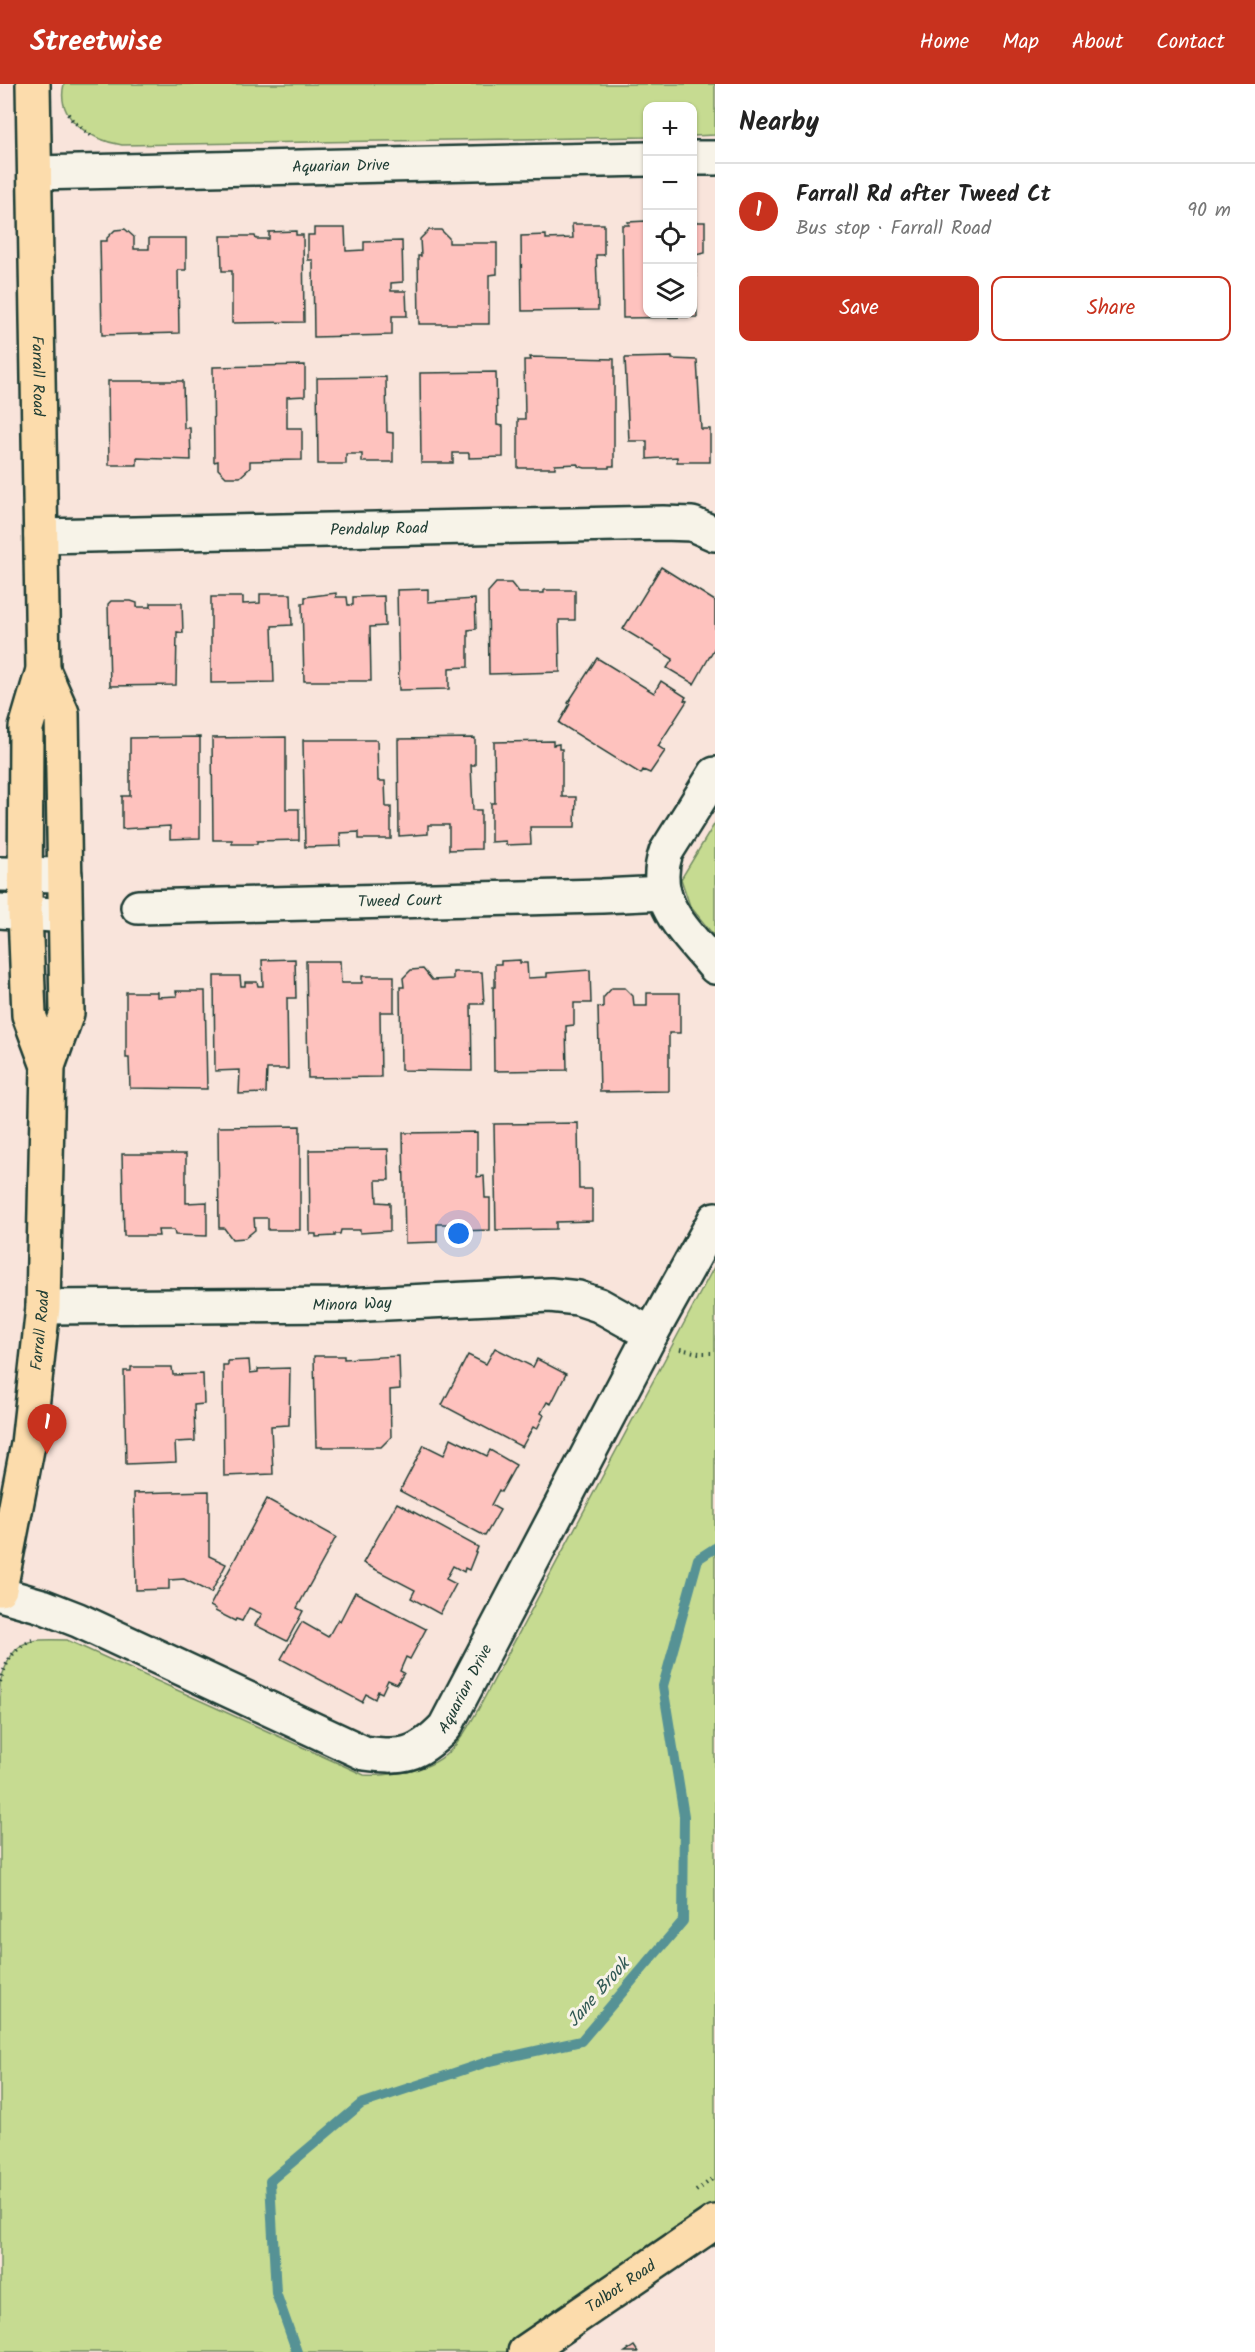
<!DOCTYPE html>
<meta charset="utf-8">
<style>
:root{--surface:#fff;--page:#f6f6f6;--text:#222;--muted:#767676;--line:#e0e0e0;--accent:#c8321e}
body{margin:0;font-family:Kalam,sans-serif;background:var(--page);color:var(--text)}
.controls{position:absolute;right:18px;top:18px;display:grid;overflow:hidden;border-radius:12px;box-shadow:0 2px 4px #0004}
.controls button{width:54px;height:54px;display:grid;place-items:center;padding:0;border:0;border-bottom:2px solid var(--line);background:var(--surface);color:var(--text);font:30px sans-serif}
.you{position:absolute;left:459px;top:1150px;width:21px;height:21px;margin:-15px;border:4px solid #fff;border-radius:50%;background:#1a73e8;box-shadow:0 0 0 9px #1a73e833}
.badge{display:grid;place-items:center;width:39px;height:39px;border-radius:50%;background:var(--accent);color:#fff;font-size:20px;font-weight:700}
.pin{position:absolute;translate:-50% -50px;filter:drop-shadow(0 2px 3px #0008)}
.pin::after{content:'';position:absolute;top:32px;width:21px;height:18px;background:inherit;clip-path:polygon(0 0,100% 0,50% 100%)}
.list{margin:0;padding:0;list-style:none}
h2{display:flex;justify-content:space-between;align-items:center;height:78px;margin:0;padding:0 24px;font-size:26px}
h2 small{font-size:20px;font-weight:400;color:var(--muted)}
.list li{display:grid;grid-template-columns:39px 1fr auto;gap:18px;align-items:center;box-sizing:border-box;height:96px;padding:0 24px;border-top:2px solid var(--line)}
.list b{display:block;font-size:22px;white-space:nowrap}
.list p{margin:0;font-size:20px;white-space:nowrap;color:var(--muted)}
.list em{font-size:20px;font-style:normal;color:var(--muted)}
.actions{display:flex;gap:12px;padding:18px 24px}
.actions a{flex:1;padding:14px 0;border:2px solid var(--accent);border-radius:12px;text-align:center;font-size:21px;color:var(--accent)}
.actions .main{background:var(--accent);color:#fff}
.icon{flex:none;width:33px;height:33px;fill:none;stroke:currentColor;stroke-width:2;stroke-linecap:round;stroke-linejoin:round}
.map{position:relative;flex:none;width:715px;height:2268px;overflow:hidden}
header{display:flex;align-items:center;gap:36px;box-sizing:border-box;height:84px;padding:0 30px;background:var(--accent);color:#fff}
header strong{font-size:28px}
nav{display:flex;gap:33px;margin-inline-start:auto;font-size:21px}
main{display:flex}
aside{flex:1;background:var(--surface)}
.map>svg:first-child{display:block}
.green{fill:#c6db91;stroke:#728c62;stroke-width:1.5}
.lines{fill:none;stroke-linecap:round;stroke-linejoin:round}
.stream{stroke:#569295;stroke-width:10}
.building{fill:#fec2be;stroke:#1f3d34;stroke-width:1.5}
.minor-casing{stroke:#1f3d34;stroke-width:38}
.major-casing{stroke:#1f3d34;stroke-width:38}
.path{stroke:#1f3d34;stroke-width:4;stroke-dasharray:1.5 4.5;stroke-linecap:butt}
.minor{stroke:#f7f3e8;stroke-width:33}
.major{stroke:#fcdcac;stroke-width:33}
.labels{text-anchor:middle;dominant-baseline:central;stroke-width:6;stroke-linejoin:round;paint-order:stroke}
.street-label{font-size:16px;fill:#1f3d34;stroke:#f7f3e8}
.water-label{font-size:18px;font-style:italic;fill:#315954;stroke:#f7f3e8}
</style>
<header>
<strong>Streetwise</strong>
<nav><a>Home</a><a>Map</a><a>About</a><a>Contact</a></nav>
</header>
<main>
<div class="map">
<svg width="715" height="2268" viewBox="0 0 715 2268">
<rect width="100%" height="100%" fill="#f9e4db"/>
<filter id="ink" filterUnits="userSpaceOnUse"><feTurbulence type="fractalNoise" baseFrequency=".0167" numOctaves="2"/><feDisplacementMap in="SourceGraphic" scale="12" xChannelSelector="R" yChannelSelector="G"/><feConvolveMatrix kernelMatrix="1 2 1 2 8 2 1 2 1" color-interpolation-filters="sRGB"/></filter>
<g filter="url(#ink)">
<g class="green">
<path d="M64 0H715V51L693 52 692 22H648L647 53 122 61C92 56 55 36 64 0Z"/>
<polygon points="715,739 715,853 690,822 681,795"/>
<path d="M715 1181V2138L525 2268H0V1598C14 1555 25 1555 67 1556L364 1691C379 1692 391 1690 406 1688 448 1680 459 1659 479 1624Z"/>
</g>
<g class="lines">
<polyline class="stream" points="297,2268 276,2209 270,2097 361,2020 490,1977 581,1957 683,1837 684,1732 663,1602 698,1475 715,1464"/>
</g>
<g class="building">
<polygon points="646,137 648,230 692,230 692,138 705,138 705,169 695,171 697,233 623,234 622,141 629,141 628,138"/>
<polygon points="572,140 604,140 604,171 596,171 598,226 522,227 521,152 546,151 546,155 573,154"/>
<polygon points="314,144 345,144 346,167 364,166 364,158 402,157 403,198 391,199 391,207 406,207 407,232 392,232 392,251 314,253 313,176 308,176 308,151 314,151"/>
<polygon points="125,145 134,153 134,165 149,165 149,154 186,154 186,186 178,186 179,249 102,251 100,157 107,157 107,154 115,146"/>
<polygon points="429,146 441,146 449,154 449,159 497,159 497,190 489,191 489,240 419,240 418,172 421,172 420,155"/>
<polygon points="296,147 296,151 303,151 304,238 232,239 232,187 222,187 221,152 255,152 256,155 269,155 269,148"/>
<polygon points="530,273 614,275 614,382 609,382 609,384 585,384 578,382 578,380 555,381 555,384 518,384 518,335 525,335 524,276 531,276"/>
<polygon points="672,273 672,275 697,276 701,345 710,345 710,378 677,378 677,373 647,375 647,357 629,357 625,274"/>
<polygon points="305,281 305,312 287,313 287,344 302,344 302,376 250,377 250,384 240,393 226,393 218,385 218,377 214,378 213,283"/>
<polygon points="496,288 497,341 503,342 503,373 469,374 469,369 453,369 453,379 421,379 420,289"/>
<polygon points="386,293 387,348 393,349 393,378 362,378 362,370 346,370 346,380 318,380 317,294"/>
<polygon points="108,297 183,297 184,344 190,344 191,376 137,374 137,381 109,381"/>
<polygon points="661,483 715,517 715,563 694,600 667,584 673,575 623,545"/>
<polygon points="496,499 511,499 519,509 544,509 544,506 575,506 575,536 559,536 560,588 489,590 488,508"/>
<polygon points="428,505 428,518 475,515 476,545 468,546 468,583 449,584 449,605 399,606 397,506"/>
<polygon points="336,509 336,513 347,513 348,521 353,521 353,513 384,512 385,542 370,543 371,597 304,597 302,519 305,519 305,513"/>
<polygon points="260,510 291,510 292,541 272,542 274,598 211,599 211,513 243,513 243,520 260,519"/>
<polygon points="111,517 131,517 137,519 137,523 151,523 151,519 182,519 183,549 177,548 176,601 110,602 108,520"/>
<polygon points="597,574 654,609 661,597 686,613 684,616 687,617 658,662 665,667 650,689 643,686 641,690 559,639 570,620 568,619"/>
<polygon points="200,653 200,754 170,755 170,742 122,745 122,712 130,712 130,654"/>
<polygon points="286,653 286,725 299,725 299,756 257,757 257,760 232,760 232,756 213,756 212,654"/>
<polygon points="475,654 475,681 471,681 473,726 481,726 481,765 449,766 449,741 428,741 428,750 399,752 398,655"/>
<polygon points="303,656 377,656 378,697 385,697 386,723 391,723 391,755 359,755 359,748 340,749 341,762 305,763"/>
<polygon points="553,657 553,661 559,660 559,665 562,665 562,713 576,713 575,743 530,743 531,760 506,761 506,757 491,758 491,719 495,719 494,658"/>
<polygon points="295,875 296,914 287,914 288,985 267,985 266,1009 239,1010 240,986 215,987 214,892 240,892 241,902 245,902 245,898 257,898 258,902 263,902 262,876"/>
<polygon points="520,876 520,879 527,879 528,894 547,893 547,889 590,886 591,919 574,919 574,941 566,942 567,986 494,987 493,903 495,903 495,880 501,880 501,877"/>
<polygon points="306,877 340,877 341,899 362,899 362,892 394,892 394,928 380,928 381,993 308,994"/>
<polygon points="423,885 432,896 453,895 453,888 482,888 484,920 471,920 472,987 401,986 400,903 404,903 403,894 411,886"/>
<polygon points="612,904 625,904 633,912 634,922 647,922 647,909 680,909 680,949 669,949 669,1007 600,1008 598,923 603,924 603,914"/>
<polygon points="176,907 205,907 207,1005 130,1004 129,974 126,974 126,908 157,908 157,913 177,912"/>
<polygon points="578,1039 579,1105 592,1105 592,1137 556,1138 556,1145 496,1146 494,1040"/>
<polygon points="300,1042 300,1146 268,1146 268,1134 254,1134 255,1146 245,1154 232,1155 224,1144 219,1144 218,1043"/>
<polygon points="477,1048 477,1093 484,1092 485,1114 490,1114 490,1146 458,1147 458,1140 437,1140 437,1158 405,1159 403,1049"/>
<polygon points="388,1065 389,1096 376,1096 377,1118 390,1119 390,1147 360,1149 360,1146 341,1146 340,1150 335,1150 335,1152 316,1153 316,1150 310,1150 309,1066"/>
<polygon points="122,1070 186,1070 186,1119 207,1118 207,1152 175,1151 174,1146 158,1146 159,1152 124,1152"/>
<polygon points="495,1264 533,1283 537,1275 566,1290 551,1320 547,1318 541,1329 544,1331 537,1345 533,1343 522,1363 442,1321 468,1271 486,1280"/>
<polygon points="314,1272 344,1272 344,1275 399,1272 400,1305 390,1306 391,1353 381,1363 316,1363"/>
<polygon points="249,1276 250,1289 258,1288 258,1285 290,1284 289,1341 271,1342 273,1390 224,1392 223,1281 228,1281 228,1277"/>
<polygon points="131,1283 172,1283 173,1291 203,1290 204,1320 194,1321 195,1357 175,1358 176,1378 126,1380 124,1287 131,1287"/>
<polygon points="451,1354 487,1372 490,1366 516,1381 501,1408 499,1406 491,1421 500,1426 485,1452 400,1407 424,1361 444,1371"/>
<polygon points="209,1407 209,1472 226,1480 211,1509 184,1495 169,1496 169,1505 136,1506 134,1409"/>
<polygon points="267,1415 336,1453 297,1524 303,1527 287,1557 255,1541 262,1530 249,1524 242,1537 236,1535 235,1537 215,1527 216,1525 210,1522"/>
<polygon points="397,1419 478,1463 469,1486 465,1484 464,1488 453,1482 446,1495 456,1500 440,1530 411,1514 415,1506 363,1479"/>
<polygon points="355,1508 426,1545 410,1575 406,1573 400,1587 404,1589 397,1600 388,1596 382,1609 378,1607 375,1615 366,1610 362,1618 281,1575 302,1538 328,1553 338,1535 340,1537"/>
<polygon points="634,2262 638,2268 625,2268"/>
</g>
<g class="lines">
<defs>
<g id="minor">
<polyline points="692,74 715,74"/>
<path id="s1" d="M35 89 648 75"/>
<path id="s2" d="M41 452 663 439 692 440 715 450"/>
<path d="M715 690 666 768C649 818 687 848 715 883"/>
<polyline points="0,790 65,791"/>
<path id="s3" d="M138 823 602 812 664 809"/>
<polyline points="0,827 65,832"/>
<path id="s4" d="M43 1223 346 1221 550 1211 578 1214 599 1221 651 1250"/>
<path id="s5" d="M0 1510 42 1522 78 1536 364 1669C403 1674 417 1672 445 1643L651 1250 715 1135"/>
</g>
<g id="major">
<path id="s6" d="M33 0 43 586 26 644 25 829 29 931 48 982"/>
<path id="s7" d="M0 1505 28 1360 43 1223 48 982 67 929 62 629 43 586"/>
<path id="s8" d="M525 2268 715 2138"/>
</g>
</defs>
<use href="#minor" class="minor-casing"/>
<use href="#major" class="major-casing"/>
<g class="path">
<polyline points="68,30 73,37 93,53"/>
<polyline points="680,1265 699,1269 715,1269"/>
<path d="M0 1598C7 1576 12 1565 35 1555"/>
<polyline points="696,2107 715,2093"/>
</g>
<use href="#minor" class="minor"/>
<use href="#major" class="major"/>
</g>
</g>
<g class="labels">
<g class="street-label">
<text stroke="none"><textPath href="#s1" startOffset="306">Aquarian Drive</textPath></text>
<text stroke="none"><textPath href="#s6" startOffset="292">Farrall Road</textPath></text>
<text stroke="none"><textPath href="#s2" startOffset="338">Pendalup Road</textPath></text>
<text stroke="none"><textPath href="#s3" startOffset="262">Tweed Court</textPath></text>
<text stroke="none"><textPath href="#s4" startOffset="309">Minora Way</textPath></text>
<text stroke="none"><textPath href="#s7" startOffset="262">Farrall Road</textPath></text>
<text stroke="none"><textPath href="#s5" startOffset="531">Aquarian Drive</textPath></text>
<text stroke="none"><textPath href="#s8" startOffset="116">Talbot Road</textPath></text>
</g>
<g class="water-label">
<text transform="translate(599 1909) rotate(-49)">Jane Brook</text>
</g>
</g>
</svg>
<div class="controls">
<button>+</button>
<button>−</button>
<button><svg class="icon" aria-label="locate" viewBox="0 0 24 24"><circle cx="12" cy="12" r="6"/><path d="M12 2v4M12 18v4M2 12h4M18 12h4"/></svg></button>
<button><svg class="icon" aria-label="layers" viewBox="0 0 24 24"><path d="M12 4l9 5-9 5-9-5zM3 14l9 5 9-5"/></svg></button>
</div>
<div class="you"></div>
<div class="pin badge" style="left:47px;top:1370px">1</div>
</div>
<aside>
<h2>Nearby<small></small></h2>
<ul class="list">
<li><span class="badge">1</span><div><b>Farrall Rd after Tweed Ct</b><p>Bus stop · Farrall Road</p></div><em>90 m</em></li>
</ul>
<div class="actions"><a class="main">Save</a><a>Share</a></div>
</aside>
</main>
